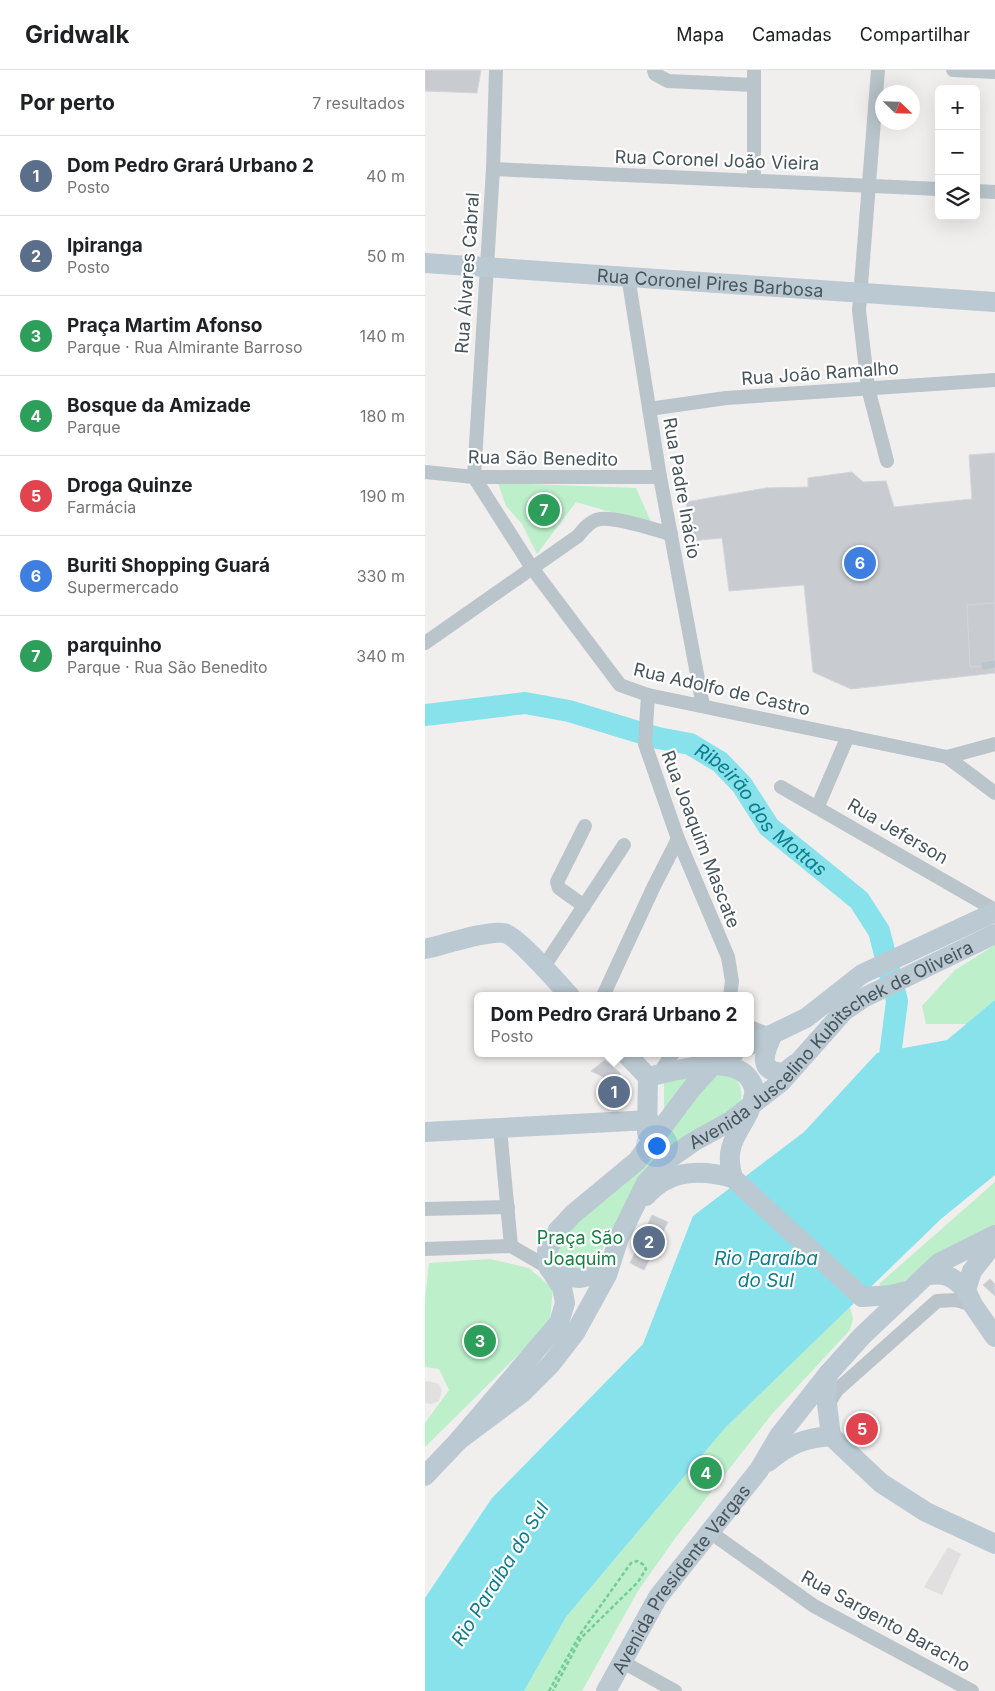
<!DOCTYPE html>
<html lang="pt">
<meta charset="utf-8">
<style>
:root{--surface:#fff;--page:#f6f6f6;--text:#202124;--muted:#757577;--line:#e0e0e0;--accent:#2563eb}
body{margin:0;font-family:Inter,sans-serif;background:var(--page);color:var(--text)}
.controls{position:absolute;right:15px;top:15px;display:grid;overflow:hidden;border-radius:8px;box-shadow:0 5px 20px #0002}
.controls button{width:45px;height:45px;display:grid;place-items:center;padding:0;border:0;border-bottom:1px solid var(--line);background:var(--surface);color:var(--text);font:25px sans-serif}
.compass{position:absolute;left:450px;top:15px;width:45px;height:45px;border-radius:50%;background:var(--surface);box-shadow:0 5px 20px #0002;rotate:113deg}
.you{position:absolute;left:231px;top:1075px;width:18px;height:18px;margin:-12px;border:4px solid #fff;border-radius:50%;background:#1a73e8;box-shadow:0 0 0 8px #1a73e833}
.badge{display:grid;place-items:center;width:32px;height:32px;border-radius:50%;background:var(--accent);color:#fff;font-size:16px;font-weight:700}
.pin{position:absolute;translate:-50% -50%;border:2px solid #fff;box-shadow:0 1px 5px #0006}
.popup{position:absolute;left:49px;top:922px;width:280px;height:65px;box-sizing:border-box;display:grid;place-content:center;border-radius:8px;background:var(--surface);filter:drop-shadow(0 1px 4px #0005);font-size:16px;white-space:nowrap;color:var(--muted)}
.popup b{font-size:19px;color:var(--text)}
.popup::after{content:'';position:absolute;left:50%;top:100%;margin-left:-10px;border:10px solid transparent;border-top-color:var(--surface)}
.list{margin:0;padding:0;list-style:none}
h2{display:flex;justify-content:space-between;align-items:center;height:65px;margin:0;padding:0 20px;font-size:21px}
h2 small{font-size:16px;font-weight:400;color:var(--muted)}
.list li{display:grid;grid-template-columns:32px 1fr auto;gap:15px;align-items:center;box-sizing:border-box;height:80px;padding:0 20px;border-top:1px solid var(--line)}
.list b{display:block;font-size:19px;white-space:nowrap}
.list p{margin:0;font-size:16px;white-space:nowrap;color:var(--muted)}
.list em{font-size:16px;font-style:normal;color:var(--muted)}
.icon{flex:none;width:28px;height:28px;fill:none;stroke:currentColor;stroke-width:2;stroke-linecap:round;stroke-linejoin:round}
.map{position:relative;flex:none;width:570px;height:1621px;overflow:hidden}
header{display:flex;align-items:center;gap:30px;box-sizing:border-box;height:70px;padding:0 25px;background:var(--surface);border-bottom:1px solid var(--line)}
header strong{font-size:24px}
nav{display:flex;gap:28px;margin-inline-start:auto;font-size:18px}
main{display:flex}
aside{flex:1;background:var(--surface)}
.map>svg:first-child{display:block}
.education{fill:#e2dfe0}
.green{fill:#bcefca}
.water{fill:#88e2ec}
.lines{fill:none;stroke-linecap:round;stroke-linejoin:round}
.river{stroke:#88e2ec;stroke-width:22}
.building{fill:#c8ccd1;stroke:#d2d5da}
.path{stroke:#74cd98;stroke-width:2.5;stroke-dasharray:4 2.5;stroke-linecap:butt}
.lane{stroke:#b9c4cb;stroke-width:7}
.street{stroke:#b9c4cb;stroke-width:14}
.secondary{stroke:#bbc9d2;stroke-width:20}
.labels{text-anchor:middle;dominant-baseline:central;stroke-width:4.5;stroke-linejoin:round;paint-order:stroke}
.street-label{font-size:18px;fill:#46545c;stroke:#fff}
.park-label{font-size:18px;fill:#167e3f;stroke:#fff}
.water-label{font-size:19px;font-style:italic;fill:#0c7d8b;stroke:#fff}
</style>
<header>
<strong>Gridwalk</strong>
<nav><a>Mapa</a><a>Camadas</a><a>Compartilhar</a></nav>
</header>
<main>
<aside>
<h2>Por perto<small>7 resultados</small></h2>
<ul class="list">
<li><span class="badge" style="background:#5c6f8a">1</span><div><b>Dom Pedro Grará Urbano 2</b><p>Posto</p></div><em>40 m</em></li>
<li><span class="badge" style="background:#5c6f8a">2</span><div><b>Ipiranga</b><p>Posto</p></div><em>50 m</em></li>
<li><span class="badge" style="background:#2e9e5b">3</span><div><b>Praça Martim Afonso</b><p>Parque · Rua Almirante Barroso</p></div><em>140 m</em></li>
<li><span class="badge" style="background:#2e9e5b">4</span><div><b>Bosque da Amizade</b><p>Parque</p></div><em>180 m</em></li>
<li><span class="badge" style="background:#e0444e">5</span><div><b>Droga Quinze</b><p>Farmácia</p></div><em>190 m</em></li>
<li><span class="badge" style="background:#3f7fe0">6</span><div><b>Buriti Shopping Guará</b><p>Supermercado</p></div><em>330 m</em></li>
<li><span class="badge" style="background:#2e9e5b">7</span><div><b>parquinho</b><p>Parque · Rua São Benedito</p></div><em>340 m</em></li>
</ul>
</aside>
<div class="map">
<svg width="570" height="1621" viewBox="0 0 570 1621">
<rect width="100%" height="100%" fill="#f1eeee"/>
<g class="education">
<polygon points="3,1311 14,1314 17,1321 14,1331 7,1334 0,1333 0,1312"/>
<polygon points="523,1477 536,1484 517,1525 499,1517"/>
</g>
<g class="green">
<polygon points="73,413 211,418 227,454 151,432 112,484 97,454 81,436"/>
<polygon points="570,875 570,943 551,954 501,954 497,936 530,900"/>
<polygon points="267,1003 239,1044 239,1009"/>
<path d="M294 1005C312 1004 318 1014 316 1031L206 1123 171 1192 157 1200 142 1197 132 1189 130 1177 138 1164 200 1114 285 1009Z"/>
<polygon points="570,1112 570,1158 529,1176 464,1222 454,1214"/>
<polygon points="65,1189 104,1198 128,1219 124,1258 95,1283 0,1377 0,1353 24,1320 14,1299 0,1297 0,1229 4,1193"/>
<polygon points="425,1237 428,1249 425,1260 347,1344 251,1467 213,1521 157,1621 99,1621 141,1547 300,1358"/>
</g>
<polygon class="water" points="570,930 570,1105 516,1149 300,1358 141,1547 99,1621 0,1621 0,1528 67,1428 218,1274 268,1146 379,1062 452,983 522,970"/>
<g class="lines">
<path class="river" id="s1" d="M0 645 100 633 144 641 233 668 265 674 295 692 317 715 344 757 434 830 454 861 472 931 465 986 475 1010"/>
</g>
<g class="building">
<polygon points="0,0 56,0 52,23 0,21"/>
<polygon points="570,383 570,603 426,619 388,602 379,515 304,521 297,468 265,471 261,432 341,418 383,417 383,408 427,402 438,412 461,411 469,437 547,429 544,385"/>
<polygon points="570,533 570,595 545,597 542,535"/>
<polygon points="180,990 195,1003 198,1036 183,1036 180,1008 166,1001"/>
<polygon points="227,1145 243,1152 219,1200 205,1193"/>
<polygon points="565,1209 570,1214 570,1226 558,1215"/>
<polygon points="436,1341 451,1363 438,1374 423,1355"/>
</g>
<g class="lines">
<polyline class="path" points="124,1621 154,1566 206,1493 212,1491 219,1495 221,1499 213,1512 156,1568 128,1621"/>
<polyline class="lane" points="560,596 570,594"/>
<g class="street">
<polyline points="71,0 68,99 49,407 107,498 195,615 223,625 522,687 570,723"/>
<polyline points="229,0 230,4 243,11 329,15"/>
<polyline points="329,0 329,111"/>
<polyline points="453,0 434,240 443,318 462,391"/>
<polyline points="528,0 570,2"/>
<polyline points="68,99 514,119"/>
<polyline points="551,121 570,122"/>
<polyline points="203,206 235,407 278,636"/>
<polyline points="224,339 301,328 570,310"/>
<polyline points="0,402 49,407 235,407"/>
<path d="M0 573 153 466C158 460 163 453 171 450 185 444 230 460 246 464"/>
<polyline points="223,625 220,674 253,769 303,887 307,911 305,926"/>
<polyline points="522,687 570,674"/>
<polyline points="356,717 570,840"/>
<polyline points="393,736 423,666"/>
<polyline points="159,836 134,818 132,812 160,756"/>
<polyline points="118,898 199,775"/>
<polyline points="178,926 229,816 253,769"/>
<polyline points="325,957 347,966"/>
<polyline points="233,1005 248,983"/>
<polyline points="75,1059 86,1176"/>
<polyline points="0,1139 83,1137"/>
<polyline points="0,1179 86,1176 124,1198"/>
<polyline points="402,1336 412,1320 512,1231 531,1230 548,1235"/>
<polyline points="285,1462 389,1536 547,1621"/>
<polyline points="196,1591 250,1621"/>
</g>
<g class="secondary">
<path id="s2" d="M0 193 570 232"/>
<path d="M0 879C19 875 61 860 79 863 91 865 134 914 145 926"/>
<path d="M347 966C339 983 332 1002 359 1003L370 994"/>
<polyline points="325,975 381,948 437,904 570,842"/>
<path d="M200 983 223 1007C249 1001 303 984 323 1007 327 1012 330 1018 329 1024 325 1057 295 1067 308 1108"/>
<polyline points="0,1062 224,1050"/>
<polyline points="222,1063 223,1007"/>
<path d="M221 1126C244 1099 276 1099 308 1108L437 1227"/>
<polyline points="570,1172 547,1201 541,1220 548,1235 570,1267"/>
<path d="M124 1198C152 1214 161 1210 186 1192"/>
<path d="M501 1205C521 1203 526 1205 541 1220"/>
<polyline points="437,1227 466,1225 486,1220"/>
<polyline points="403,1304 401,1326 406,1366"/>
<polyline points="406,1366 456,1413 501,1442 570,1474"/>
<path id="s3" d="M34 1370 97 1323 126 1294 150 1263 182 1205 194 1168 221 1113 241 1091 268 1072 306 1051 356 1012 419 941 440 927 570 864"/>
<path d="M343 1392C364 1374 380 1368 406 1366"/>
<polyline points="0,1406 34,1370 134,1253 140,1233 137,1217 124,1198 122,1181 133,1160 148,1144 212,1091 267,1018 288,995 309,983"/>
<path id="s4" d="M181 1621 233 1527 334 1400 354 1366 403 1304 437 1266 514 1193 570 1165"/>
</g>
</g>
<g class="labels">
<g class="street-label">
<text transform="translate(292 90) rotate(2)">Rua Coronel João Vieira</text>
<text transform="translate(42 203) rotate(-86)">Rua Álvares Cabral</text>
<text stroke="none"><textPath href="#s2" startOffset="286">Rua Coronel Pires Barbosa</textPath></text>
<text transform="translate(395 303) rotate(-4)">Rua João Ramalho</text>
<text transform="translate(118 388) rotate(1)">Rua São Benedito</text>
<text transform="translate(257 418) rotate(80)">Rua Padre Inácio</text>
<text transform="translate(297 619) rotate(13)">Rua Adolfo de Castro</text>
<text transform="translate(473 761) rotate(30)">Rua Jeferson</text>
<text transform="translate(276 769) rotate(69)">Rua Joaquim Mascate</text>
<text stroke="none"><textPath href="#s3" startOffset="559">Avenida Juscelino Kubitschek de Oliveira</textPath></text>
<text stroke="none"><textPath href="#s4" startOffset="135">Avenida Presidente Vargas</textPath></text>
<text transform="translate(461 1551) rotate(29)">Rua Sargento Baracho</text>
</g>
<g class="park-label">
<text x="155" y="1167">Praça São<tspan x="155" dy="21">Joaquim</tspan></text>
</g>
<g class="water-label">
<text stroke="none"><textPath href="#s1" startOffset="369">Ribeirão dos Mottas</textPath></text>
<text x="341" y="1188">Rio Paraíba<tspan x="341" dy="22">do Sul</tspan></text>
<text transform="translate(75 1504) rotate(-58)">Rio Paraíba do Sul</text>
</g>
</g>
</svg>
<div class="controls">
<button>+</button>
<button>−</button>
<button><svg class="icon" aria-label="layers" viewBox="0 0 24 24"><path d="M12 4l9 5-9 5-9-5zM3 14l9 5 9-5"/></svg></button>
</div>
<svg class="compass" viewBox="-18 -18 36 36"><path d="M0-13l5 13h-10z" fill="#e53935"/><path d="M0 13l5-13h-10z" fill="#757577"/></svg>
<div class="you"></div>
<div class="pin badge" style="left:189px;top:1022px;background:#5c6f8a">1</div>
<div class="popup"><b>Dom Pedro Grará Urbano 2</b>Posto</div>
<div class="pin badge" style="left:224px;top:1172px;background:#5c6f8a">2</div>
<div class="pin badge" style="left:55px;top:1271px;background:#2e9e5b">3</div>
<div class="pin badge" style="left:281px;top:1403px;background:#2e9e5b">4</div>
<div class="pin badge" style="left:437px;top:1359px;background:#e0444e">5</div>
<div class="pin badge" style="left:435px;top:493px;background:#3f7fe0">6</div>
<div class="pin badge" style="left:119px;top:440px;background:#2e9e5b">7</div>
</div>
</main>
